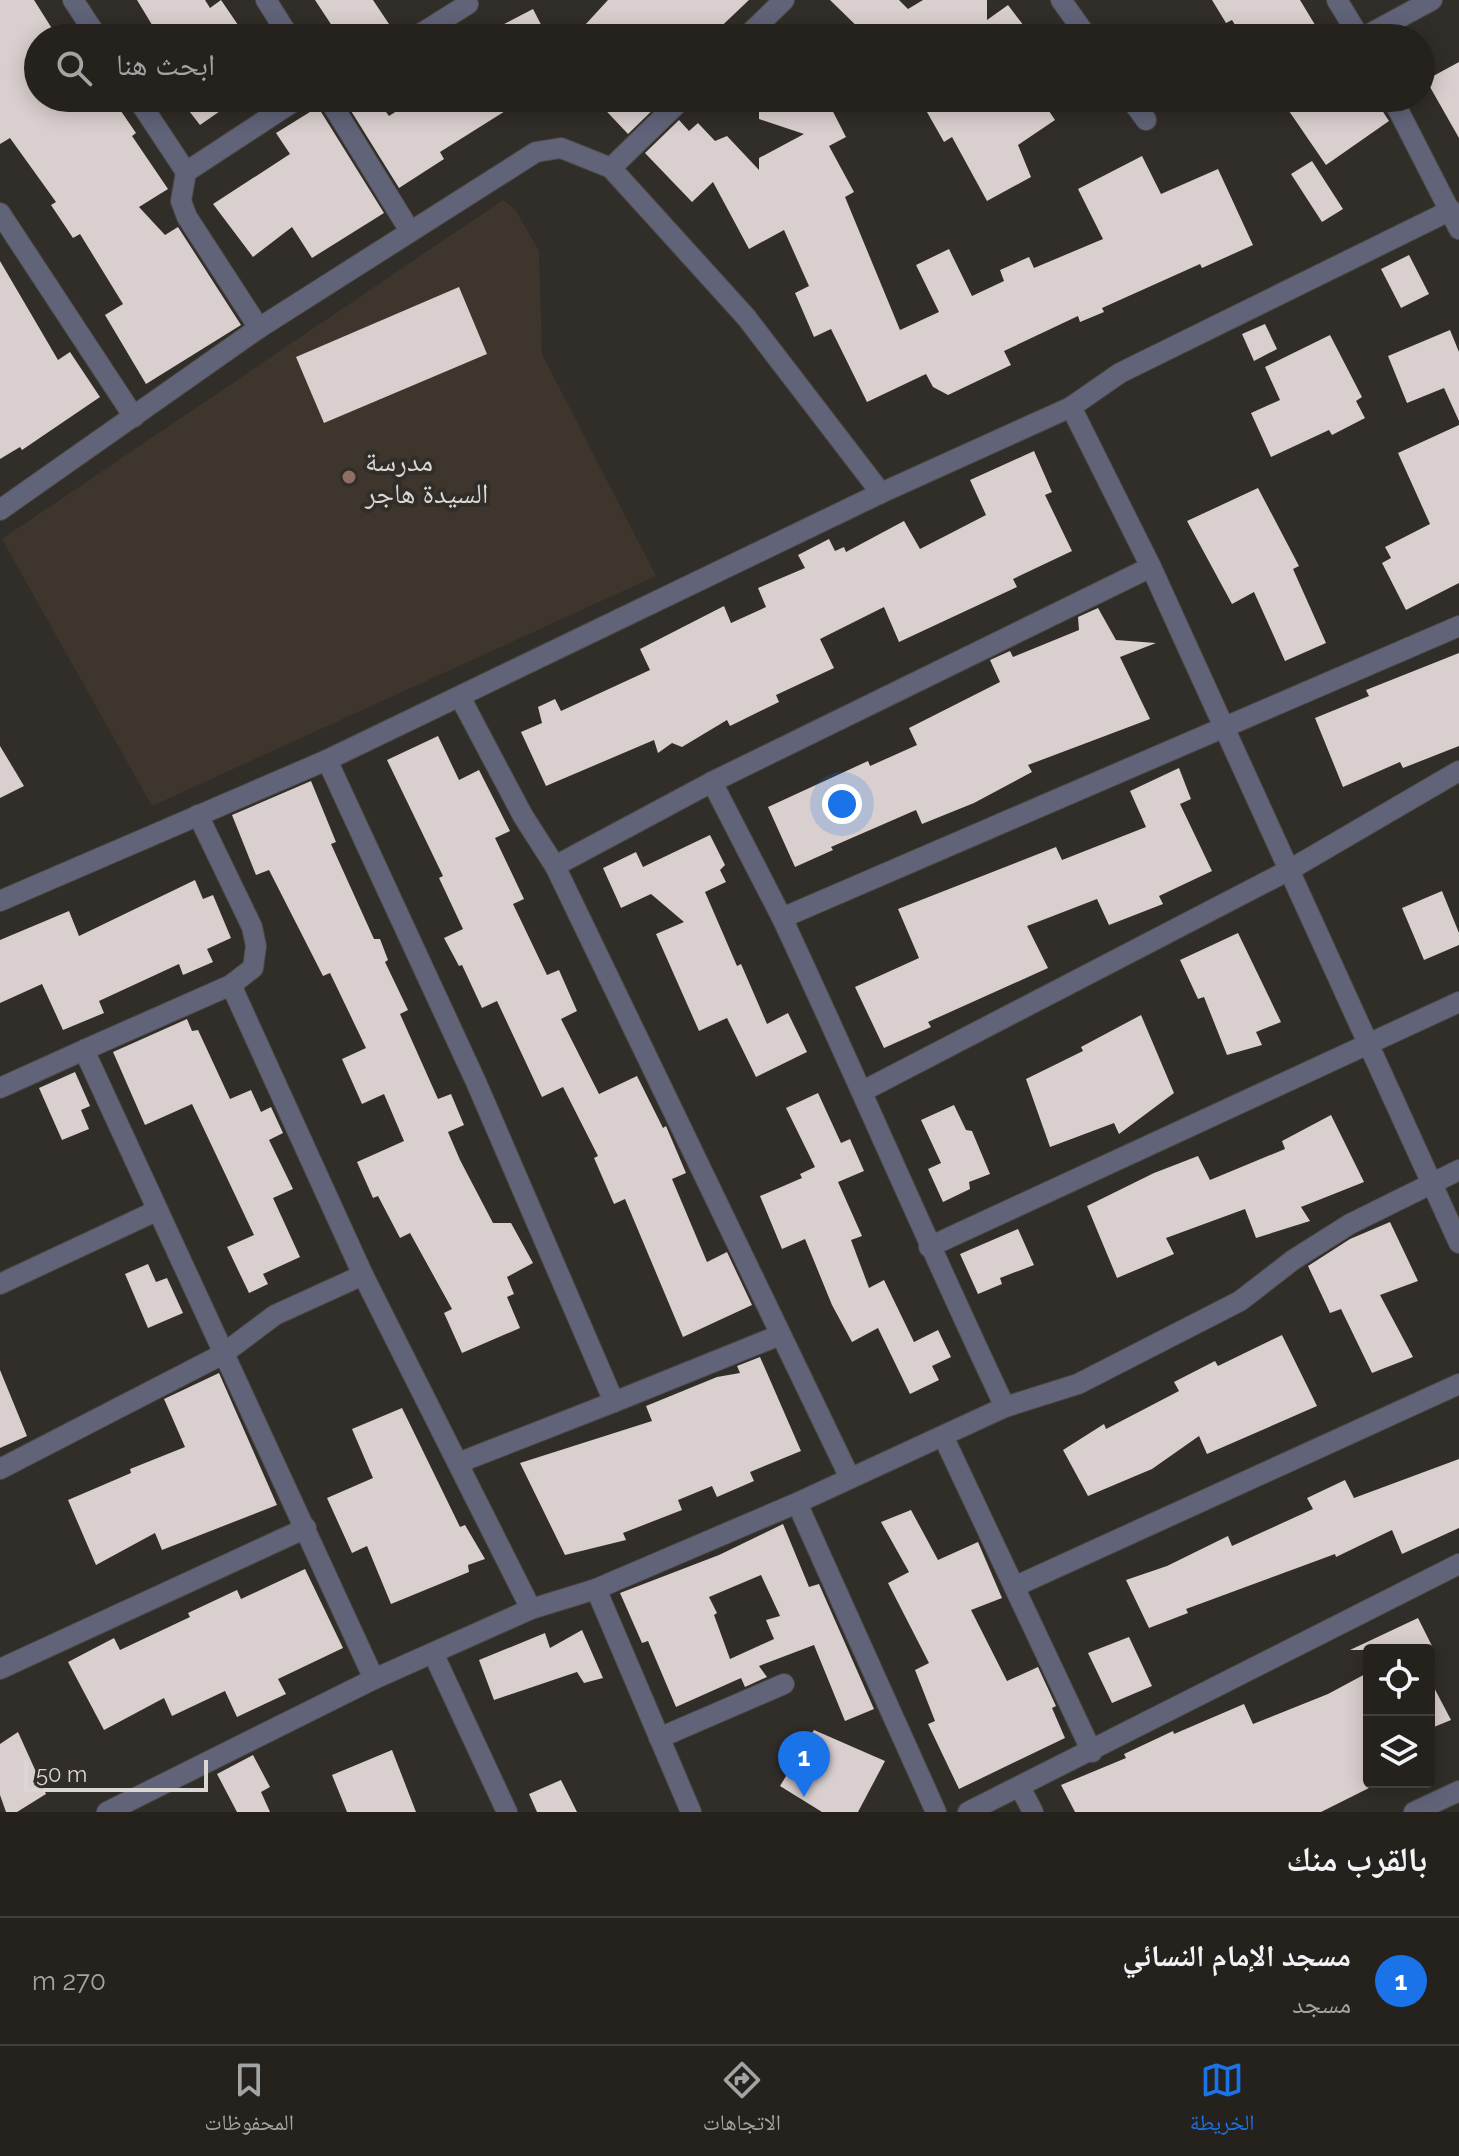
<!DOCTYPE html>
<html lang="ar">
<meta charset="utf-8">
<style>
:root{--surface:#25221e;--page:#312f2b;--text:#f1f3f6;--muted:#a3a4a4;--line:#423f3c;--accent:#1a73e8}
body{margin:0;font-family:Raleway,"Noto Naskh Arabic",sans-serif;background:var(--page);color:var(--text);direction:rtl}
.controls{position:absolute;right:24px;bottom:24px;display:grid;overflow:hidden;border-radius:8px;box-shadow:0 4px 20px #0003}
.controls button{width:72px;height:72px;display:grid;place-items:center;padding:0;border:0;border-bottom:2px solid var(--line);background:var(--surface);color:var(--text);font:40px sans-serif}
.scale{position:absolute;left:24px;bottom:20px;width:184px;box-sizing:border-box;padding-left:8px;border:4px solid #dad7d4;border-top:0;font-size:22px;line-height:28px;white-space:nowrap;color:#dad7d4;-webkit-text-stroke:6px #312d28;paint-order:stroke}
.you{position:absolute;left:842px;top:804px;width:28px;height:28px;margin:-20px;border:6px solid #fff;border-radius:50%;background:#1a73e8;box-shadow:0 0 0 12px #1a73e833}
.badge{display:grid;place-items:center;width:52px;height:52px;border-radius:50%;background:var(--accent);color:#fff;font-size:26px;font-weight:700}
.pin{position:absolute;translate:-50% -66px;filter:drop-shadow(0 2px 4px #0008)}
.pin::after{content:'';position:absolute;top:42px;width:28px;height:24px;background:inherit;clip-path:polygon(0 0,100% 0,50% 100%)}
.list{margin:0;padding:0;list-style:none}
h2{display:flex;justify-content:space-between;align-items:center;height:104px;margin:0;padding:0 32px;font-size:34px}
h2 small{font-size:26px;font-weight:400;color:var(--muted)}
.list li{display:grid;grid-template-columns:52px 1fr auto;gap:24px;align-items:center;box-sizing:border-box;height:128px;padding:0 32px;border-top:2px solid var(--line)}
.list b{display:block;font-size:30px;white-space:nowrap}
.list p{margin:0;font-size:26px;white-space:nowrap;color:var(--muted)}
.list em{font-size:26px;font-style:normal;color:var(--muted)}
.icon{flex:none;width:44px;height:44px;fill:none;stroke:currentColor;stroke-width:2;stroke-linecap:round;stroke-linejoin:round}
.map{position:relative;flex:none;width:1459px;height:1812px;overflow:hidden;direction:ltr}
.search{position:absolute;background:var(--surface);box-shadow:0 4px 20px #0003;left:24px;right:24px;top:24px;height:88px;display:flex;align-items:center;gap:20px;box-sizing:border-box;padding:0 28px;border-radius:44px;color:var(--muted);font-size:30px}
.sheet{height:232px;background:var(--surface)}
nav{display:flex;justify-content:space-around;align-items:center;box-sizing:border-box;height:112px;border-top:2px solid var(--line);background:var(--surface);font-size:22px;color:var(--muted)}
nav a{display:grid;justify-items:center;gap:4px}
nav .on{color:var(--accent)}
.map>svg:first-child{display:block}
.built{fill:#3e362c}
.building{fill:#d9cfce;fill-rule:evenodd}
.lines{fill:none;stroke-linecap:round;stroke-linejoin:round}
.minor-casing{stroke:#4c4844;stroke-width:22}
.tertiary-casing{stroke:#4c4844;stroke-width:22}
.minor{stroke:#616379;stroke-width:20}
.tertiary{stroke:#616379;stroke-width:20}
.education-dot{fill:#8d6e63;stroke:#312d28;stroke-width:3}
.labels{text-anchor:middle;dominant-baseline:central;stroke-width:8;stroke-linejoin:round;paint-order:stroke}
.poi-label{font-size:28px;fill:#dad7d4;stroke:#312d28;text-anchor:start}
</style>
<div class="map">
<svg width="1459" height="1812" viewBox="0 0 1459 1812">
<rect width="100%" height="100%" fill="#312d28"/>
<polygon class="built" points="503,200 515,209 539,251 542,354 656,576 152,806 2,539"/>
<g class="building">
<polygon points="0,0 34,0 58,38 38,38 38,98 112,98 136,133 132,136 168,189 139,207 165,235 178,227 241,325 146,384 105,315 123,304 80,234 73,238 51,205 56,202 10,138 0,144"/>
<polygon points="137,0 205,0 210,8 221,0 247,38 160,38"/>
<polygon points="315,0 373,0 389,24 368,38 340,38"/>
<polygon points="608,0 749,0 709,38 573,38"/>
<polygon points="830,0 899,0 908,9 923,0 987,0 987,20 1008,5 1033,38 869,38"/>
<polygon points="1212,0 1300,0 1323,38 1243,38 1232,20 1226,23"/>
<polygon points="533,9 548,38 477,38"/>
<polygon points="1459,62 1459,138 1426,80"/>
<polygon points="179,98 239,98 200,125"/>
<polygon points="343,98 376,98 389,116 417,98 526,98 440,152 444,159 399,188"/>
<polygon points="594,98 659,98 662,101 628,134"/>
<polygon points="826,98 846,137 829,146 854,192 845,197 900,330 939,312 916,265 949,249 972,296 1004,281 1000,270 1029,257 1034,268 1103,239 1078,189 1142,156 1161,194 1218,169 1253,245 1202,268 1200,264 1102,308 1104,312 1080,322 1078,316 1004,351 1011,365 948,395 933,387 926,374 867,402 831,329 814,337 795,293 809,286 784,230 749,249 713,182 692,202 645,153 679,120 689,131 698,123 715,141 727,136 759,170 759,158 804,134 759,119 759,99"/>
<polygon points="919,98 1068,98 1049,111 1055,120 1018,145 1031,177 987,201 952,137 944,142"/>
<polygon points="1280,98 1374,98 1389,121 1326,165"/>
<polygon points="318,107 384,213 312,258 292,227 253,257 213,204 290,154 276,133"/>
<polygon points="1312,161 1343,209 1322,222 1291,174"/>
<polygon points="1409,255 1429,294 1401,308 1381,269"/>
<polygon points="0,261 58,360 70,352 100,397 22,450 20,447 0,459"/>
<polygon points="459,287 487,354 324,423 296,357"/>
<polygon points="1265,324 1277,349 1254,361 1242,334"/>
<polygon points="1450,330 1459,352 1459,421 1444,388 1407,403 1388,356"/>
<polygon points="1330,335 1362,397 1356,401 1365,418 1332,435 1329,430 1271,457 1251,413 1280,400 1265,367"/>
<polygon points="1459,425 1459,583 1406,610 1382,563 1391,558 1385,547 1430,524 1398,453"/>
<polygon points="1034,451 1052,492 1045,495 1072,551 1013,579 1017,587 899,642 884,607 820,639 834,668 776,695 779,702 730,726 727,720 682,747 672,743 658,753 654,740 546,786 521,732 542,723 538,707 555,699 561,711 650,670 640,649 724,606 731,623 766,607 758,588 805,568 798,555 829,539 835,551 844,547 846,552 904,521 920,549 986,515 970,480"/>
<polygon points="1258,488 1299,566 1293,569 1326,643 1285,661 1254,592 1232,604 1187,521"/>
<polygon points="1098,608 1116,640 1156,643 1120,657 1150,719 1028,765 1032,772 974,803 922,824 916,810 831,847 833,850 795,867 768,807 868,761 870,766 917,745 909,728 1000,682 990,660 1010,651 1013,657 1079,630 1078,617"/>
<polygon points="1459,653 1459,746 1403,768 1400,762 1343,787 1315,718 1369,696 1366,690"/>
<polygon points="438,736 459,780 479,770 510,831 495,838 524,899 513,904 547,975 559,970 577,1011 561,1019 599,1094 637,1076 663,1128 666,1126 686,1173 672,1179 707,1262 727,1252 752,1305 683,1337 625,1199 614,1204 594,1158 598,1156 563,1087 542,1097 497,1001 482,1008 462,965 459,966 444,938 463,929 439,878 443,876 387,760"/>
<polygon points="0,746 24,786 0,798"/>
<polygon points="1179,768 1191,799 1180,804 1212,871 1159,896 1163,904 1109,925 1097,899 1027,926 1048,968 928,1022 931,1027 884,1048 855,987 919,958 898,909 1056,847 1062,860 1146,827 1130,791"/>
<polygon points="311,781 336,842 331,844 374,939 380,939 388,960 385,962 408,1010 400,1014 438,1099 451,1094 464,1125 448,1132 460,1160 493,1223 511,1223 533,1263 507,1277 514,1294 507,1297 520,1328 462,1353 444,1313 452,1309 410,1233 400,1238 378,1196 373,1198 357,1162 404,1141 384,1094 362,1104 342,1059 366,1048 330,973 323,976 269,870 256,875 232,815"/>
<polygon points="710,835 725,865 720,870 726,882 705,892 737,966 741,964 767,1024 788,1013 807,1052 756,1077 727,1018 699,1031 656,934 684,922 651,894 621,908 603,868 636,852 643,867"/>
<polygon points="195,880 203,899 213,895 231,938 207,949 213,962 183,975 179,964 99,1001 104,1013 63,1030 42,984 0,1003 0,940 69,911 79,936"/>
<polygon points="1442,891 1459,933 1459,945 1424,960 1402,908"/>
<polygon points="1238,933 1281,1022 1256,1032 1262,1045 1227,1055 1204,997 1198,999 1180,960"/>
<polygon points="1141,1015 1174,1093 1119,1134 1114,1123 1050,1147 1026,1079 1083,1051 1081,1047"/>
<polygon points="187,1019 192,1031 198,1030 230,1099 251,1090 261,1112 271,1107 283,1133 269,1140 293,1189 273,1198 300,1257 263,1274 268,1284 249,1293 227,1247 254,1235 192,1104 145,1125 113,1052"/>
<polygon points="75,1072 90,1106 81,1110 89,1129 62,1140 39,1088"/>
<polygon points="818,1093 841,1143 850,1139 864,1171 838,1182 862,1236 851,1240 869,1288 884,1280 914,1342 938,1330 951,1357 932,1366 939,1380 910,1394 878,1328 852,1342 832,1305 805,1239 782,1249 760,1196 802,1178 800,1174 815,1167 786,1108"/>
<polygon points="954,1105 966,1130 972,1131 990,1174 969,1182 970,1189 943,1202 928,1169 941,1163 921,1120"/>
<polygon points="1331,1115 1364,1182 1301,1207 1310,1221 1256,1238 1245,1209 1166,1238 1174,1254 1117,1278 1087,1206 1154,1173 1198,1156 1210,1180 1285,1149 1282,1141"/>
<polygon points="1390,1222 1418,1281 1380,1295 1413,1357 1372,1373 1341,1309 1330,1313 1308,1266 1350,1239"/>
<polygon points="1018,1229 1034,1265 1000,1278 1002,1284 978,1294 960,1254"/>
<polygon points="148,1264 156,1282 167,1278 183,1313 148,1328 125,1274"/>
<polygon points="1282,1335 1317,1406 1207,1454 1199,1436 1152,1469 1088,1496 1063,1450 1104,1424 1106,1429 1179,1391 1174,1382 1215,1361 1218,1366"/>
<polygon points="760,1357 801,1451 750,1472 754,1481 717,1497 712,1486 678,1500 682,1510 623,1533 626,1540 565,1555 520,1463 652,1421 646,1406 717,1377 740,1373 737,1366"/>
<polygon points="0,1370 27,1436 0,1448"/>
<polygon points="219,1373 277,1505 162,1550 155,1533 96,1565 68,1500 131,1473 130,1469 185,1447 164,1399"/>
<polygon points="402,1408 460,1527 465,1525 485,1559 468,1565 469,1572 391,1604 367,1546 352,1553 327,1498 373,1478 352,1429"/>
<polygon points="1459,1459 1459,1528 1402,1554 1392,1530 1336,1557 1335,1554 1186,1609 1188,1613 1149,1628 1126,1580 1167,1566 1228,1536 1232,1546 1313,1509 1307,1498 1345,1480 1354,1498"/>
<polygon points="911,1510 938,1560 978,1542 1002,1598 971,1610 1007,1681 1038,1667 1056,1706 1052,1708 1065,1738 959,1789 928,1724 935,1721 915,1670 929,1663 888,1583 909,1572 881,1522"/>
<path d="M783 1524 809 1587 819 1584 874 1709 845 1721 814 1645 759 1666 767 1677 745 1687 741 1678 676 1707 648 1641 642 1643 620 1593 719 1555ZM761 1575 780 1616 766 1620 774 1639 730 1659 714 1615 717 1613 709 1597Z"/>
<polygon points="305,1569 343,1648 278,1679 286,1694 237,1717 225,1691 172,1716 164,1698 104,1730 68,1662 114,1638 120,1650 190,1617 188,1613 237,1590 241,1599"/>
<polygon points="1418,1618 1434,1650 1350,1650"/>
<polygon points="582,1630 603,1678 584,1683 577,1672 494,1700 479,1660 545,1633 550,1648"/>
<polygon points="1129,1637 1152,1686 1112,1703 1088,1653"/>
<polygon points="1369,1672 1369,1788 1321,1812 1075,1812 1061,1785 1126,1758 1124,1754 1173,1731 1174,1734 1244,1704 1253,1724 1328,1694"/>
<polygon points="1429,1678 1451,1720 1429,1729"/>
<polygon points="814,1730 885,1761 858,1812 822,1812 780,1786"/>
<polygon points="18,1732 46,1794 17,1812 6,1812 0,1795 0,1744"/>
<polygon points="392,1750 416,1812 347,1812 332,1775"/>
<polygon points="253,1755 270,1787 261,1792 270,1812 237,1812 217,1774"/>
<polygon points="561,1780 577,1812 537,1812 529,1794"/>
</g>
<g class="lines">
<defs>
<g id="minor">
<polyline points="73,0 98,38"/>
<polyline points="266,0 290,38"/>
<polyline points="1061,0 1088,38"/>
<polyline points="1337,0 1360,38"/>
<polyline points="414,38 468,4"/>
<polyline points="745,38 784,0"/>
<polyline points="1362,38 1432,0"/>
<polyline points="137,98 186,172"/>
<polyline points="328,98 410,231"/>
<polyline points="1130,98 1146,120"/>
<polyline points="1392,98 1459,229"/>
<polyline points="611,168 683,98"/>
<polyline points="0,213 134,417"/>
<polyline points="259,328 187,217 181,201 186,172 299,98"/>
<polyline points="1071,407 1151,567 1459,1243"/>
<polyline points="0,510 259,328 536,152 561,148 611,168 746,317 881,493"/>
<polyline points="1151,567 712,782 782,918 1459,626"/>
<polyline points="460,697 523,816 555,866 850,1478"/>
<polyline points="327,760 476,1082 614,1402 780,1335"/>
<polyline points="198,815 252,927 256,946 253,968 231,985 363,1275 531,1609"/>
<polyline points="555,866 712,782"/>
<polyline points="0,901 327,760 881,493 1071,407 1120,373 1451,210"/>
<path d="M782 918C858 1080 928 1245 1005 1407"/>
<polyline points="231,985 84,1050 374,1679"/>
<polyline points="0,1088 84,1050"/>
<polyline points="863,1091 1291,869 1459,771"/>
<polyline points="929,1247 1459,1002"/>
<polyline points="0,1284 156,1211"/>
<polyline points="943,1436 1092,1752"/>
<polyline points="458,1463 614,1402"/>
<polyline points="0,1469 223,1354 275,1315 363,1275"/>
<polyline points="797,1503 936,1812"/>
<polyline points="1016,1586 1459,1384"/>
<polyline points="596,1589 691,1812"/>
<polyline points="433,1653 507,1812"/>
<polyline points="0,1669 306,1528"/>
<polyline points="659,1738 784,1684"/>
<polyline points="1020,1787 1033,1812"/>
<polyline points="107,1812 374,1679 531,1609 596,1589 797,1503 1005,1407 1078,1384 1240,1301 1293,1260 1350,1224 1459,1170"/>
<polyline points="968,1812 1459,1564"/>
</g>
<polyline id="tertiary" points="1414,1812 1459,1791"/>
</defs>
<use href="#minor" class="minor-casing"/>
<use href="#tertiary" class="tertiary-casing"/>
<use href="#minor" class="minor"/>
<use href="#tertiary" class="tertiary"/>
</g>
<circle class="education-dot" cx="349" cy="477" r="8"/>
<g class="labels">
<g class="poi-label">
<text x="365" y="461">مدرسة<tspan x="365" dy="32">السيدة هاجر</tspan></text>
</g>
</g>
</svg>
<div class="controls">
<button><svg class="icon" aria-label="locate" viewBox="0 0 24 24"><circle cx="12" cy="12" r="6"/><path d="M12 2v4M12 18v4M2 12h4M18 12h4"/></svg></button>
<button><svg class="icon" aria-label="layers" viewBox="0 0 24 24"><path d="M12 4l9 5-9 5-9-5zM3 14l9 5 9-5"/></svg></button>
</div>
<div class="scale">50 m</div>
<div class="you"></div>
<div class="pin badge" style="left:804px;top:1797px">1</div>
<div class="search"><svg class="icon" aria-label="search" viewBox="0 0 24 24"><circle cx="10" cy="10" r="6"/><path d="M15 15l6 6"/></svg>ابحث هنا</div>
</div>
<section class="sheet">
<h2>بالقرب منك<small></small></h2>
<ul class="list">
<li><span class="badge">1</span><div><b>مسجد الإمام النسائي</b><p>مسجد</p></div><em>270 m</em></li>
</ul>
</section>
<nav>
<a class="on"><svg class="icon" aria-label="map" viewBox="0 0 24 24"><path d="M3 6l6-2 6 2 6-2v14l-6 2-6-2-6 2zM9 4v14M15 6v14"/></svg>الخريطة</a>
<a><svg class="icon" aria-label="directions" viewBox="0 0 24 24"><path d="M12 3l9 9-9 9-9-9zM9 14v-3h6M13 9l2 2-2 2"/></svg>الاتجاهات</a>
<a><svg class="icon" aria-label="saved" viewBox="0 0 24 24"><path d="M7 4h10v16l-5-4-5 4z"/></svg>المحفوظات</a>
</nav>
